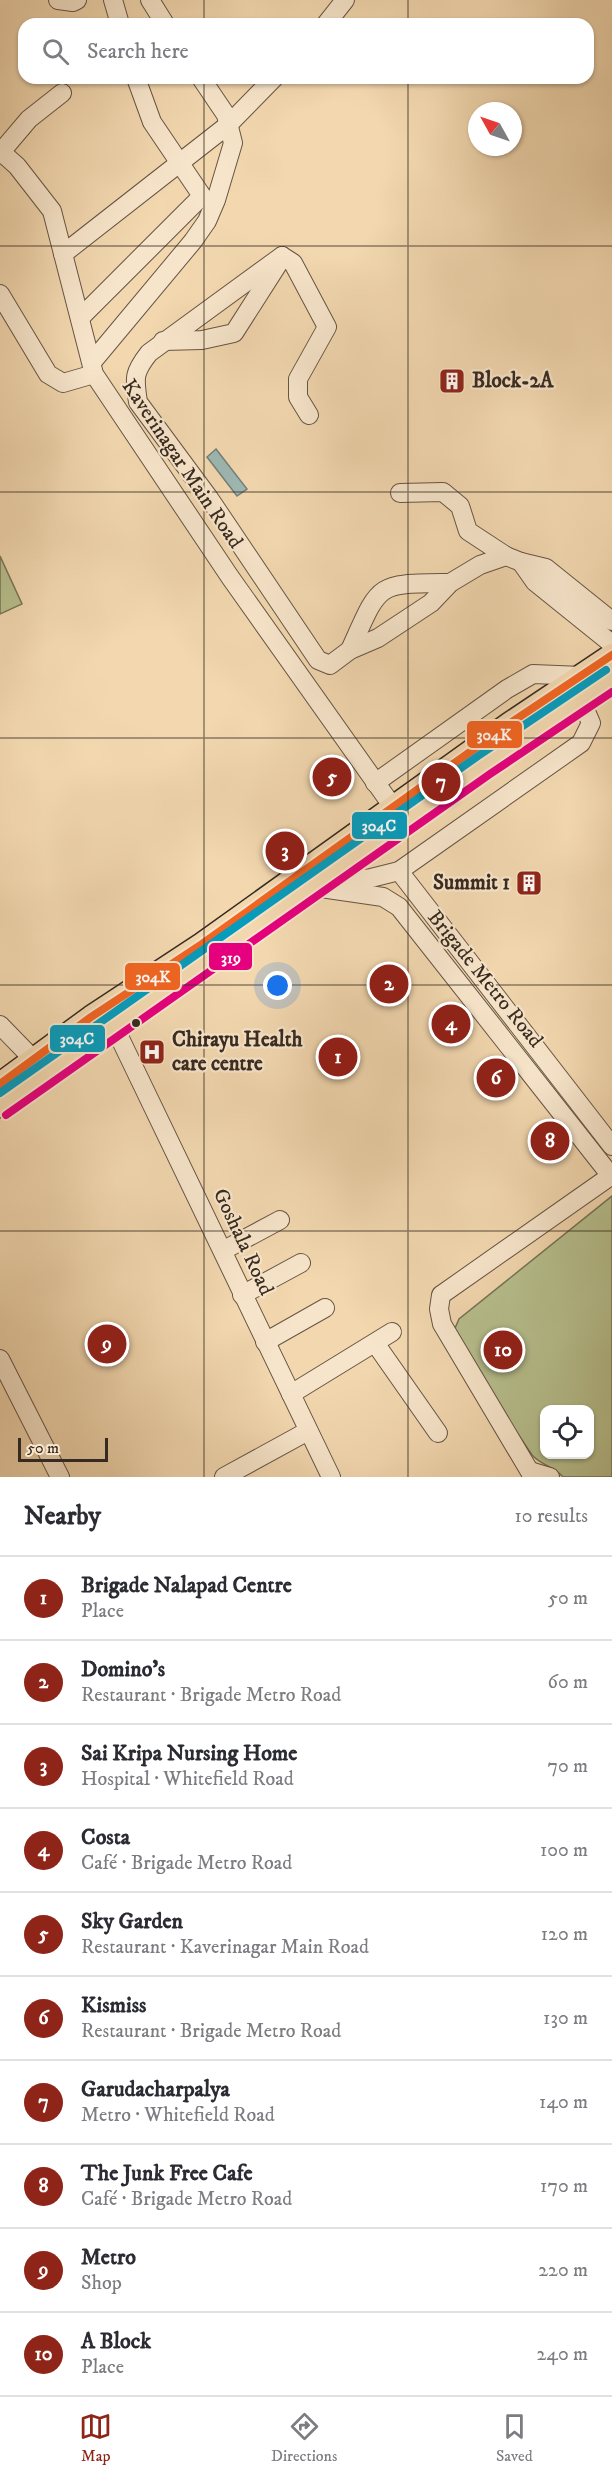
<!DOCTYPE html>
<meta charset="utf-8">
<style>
:root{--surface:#fff;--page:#f2f2f3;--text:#2b2b33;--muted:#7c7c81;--line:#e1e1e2;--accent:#8f2418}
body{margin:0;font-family:"IM FELL DW Pica",serif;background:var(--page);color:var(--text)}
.controls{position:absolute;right:18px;bottom:18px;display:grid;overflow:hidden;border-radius:12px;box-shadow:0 2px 4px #0004}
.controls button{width:54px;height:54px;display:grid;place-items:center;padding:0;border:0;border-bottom:2px solid var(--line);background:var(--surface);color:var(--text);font:30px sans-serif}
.compass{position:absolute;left:468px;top:102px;width:54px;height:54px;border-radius:50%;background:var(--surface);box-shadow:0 2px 4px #0004;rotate:310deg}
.scale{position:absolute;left:18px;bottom:15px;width:90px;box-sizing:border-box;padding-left:6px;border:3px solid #372a20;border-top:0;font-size:16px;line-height:21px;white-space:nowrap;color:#372a20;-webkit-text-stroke:4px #f7e5cb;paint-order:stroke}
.you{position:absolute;left:278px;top:986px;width:21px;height:21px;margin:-15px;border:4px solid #fff;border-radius:50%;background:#1a73e8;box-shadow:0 0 0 9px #1a73e833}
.badge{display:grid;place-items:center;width:39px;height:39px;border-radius:50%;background:var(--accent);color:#fff;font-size:20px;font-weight:700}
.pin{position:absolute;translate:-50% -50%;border:3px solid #fff;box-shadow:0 2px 6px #0006}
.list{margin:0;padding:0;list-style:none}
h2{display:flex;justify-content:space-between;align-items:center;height:78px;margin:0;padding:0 24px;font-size:26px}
h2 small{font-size:20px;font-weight:400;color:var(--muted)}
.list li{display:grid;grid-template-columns:39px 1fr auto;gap:18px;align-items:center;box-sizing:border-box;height:84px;padding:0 24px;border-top:2px solid var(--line)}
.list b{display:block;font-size:22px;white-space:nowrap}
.list p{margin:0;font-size:20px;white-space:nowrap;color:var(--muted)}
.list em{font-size:20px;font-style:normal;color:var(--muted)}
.icon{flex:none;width:33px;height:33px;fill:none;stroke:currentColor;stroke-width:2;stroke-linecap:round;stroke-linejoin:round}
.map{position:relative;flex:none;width:612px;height:1477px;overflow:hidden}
.search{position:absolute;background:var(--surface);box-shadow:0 2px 4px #0004;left:18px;right:18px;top:18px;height:66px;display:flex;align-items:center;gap:15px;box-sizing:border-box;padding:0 21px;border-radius:18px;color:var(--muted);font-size:22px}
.sheet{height:918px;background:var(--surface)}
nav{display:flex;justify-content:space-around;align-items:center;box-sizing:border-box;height:84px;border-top:2px solid var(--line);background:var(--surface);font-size:16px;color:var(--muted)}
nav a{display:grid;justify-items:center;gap:3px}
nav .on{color:var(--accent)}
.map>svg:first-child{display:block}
.green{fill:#b7bf8e;stroke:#777457;stroke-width:1.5;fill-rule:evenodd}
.water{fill:#9db8b3;stroke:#747f78;stroke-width:1.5}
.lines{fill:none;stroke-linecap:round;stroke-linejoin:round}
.minor-casing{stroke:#654;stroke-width:20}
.major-casing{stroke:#372a20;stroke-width:25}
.minor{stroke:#f7e5cb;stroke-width:18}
.major{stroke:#f2d7af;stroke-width:22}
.bus-1-casing{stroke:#f7e5cb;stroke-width:12}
.bus-2-casing{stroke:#f7e5cb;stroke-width:12}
.bus-3-casing{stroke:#f7e5cb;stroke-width:12}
.bus-1{stroke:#f26522;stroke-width:8}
.bus-2{stroke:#e5007d;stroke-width:8}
.bus-3{stroke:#069cbd;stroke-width:8}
.grid{fill:none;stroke:#372a20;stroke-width:1.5;stroke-opacity:0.55}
.bus-dot{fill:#372a20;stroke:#f7e5cb;stroke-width:2}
.labels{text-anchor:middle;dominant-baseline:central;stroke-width:4.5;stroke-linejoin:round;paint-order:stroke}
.poi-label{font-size:21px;font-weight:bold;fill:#372a20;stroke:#f7e5cb;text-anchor:start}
.street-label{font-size:21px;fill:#372a20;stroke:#f7e5cb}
.line-badge{stroke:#f7e5cb;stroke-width:2}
.badge-label{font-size:16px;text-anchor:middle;font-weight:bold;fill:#fff}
</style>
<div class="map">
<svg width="612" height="1477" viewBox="0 0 612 1477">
<rect width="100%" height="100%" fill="#f2d7af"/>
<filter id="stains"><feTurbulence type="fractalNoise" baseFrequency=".00333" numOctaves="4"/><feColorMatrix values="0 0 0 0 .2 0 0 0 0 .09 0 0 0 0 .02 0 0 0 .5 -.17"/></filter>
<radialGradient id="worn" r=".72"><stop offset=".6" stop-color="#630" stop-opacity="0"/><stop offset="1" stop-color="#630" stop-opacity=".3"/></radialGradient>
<g class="green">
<polygon points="0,556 22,604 0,614"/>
<path d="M612 1196V1477H563C554 1466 542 1466 532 1455L452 1335 459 1319ZM544 1410H590V1454H544Z"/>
</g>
<polygon class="water" points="216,449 247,489 237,496 207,457"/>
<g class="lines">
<defs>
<g id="minor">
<polyline points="58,0 73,2 77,0"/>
<polyline points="113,0 120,24"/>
<polyline points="150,0 165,24"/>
<polyline points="326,24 345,0"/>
<polyline points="0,151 17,166 52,211 94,374 230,577 393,807"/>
<polyline points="1,152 29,119 62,93"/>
<polyline points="63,254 228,125 274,78"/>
<path d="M282 256 149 353C134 372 134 377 138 402L209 498 318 660 330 665 350 650 378 638 431 603 450 583 480 565 506 556 521 562"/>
<polyline points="282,256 293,263 327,327 298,379 298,397 309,415"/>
<polyline points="0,294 48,374 63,383 94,374"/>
<polyline points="80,318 202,196 152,122 136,78"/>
<polyline points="163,341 202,340 234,333 280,261"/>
<polyline points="93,361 193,241 207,221 216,200 233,143 226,115 201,78"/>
<polyline points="400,493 443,492 460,506 468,531 506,556"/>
<polyline points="612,621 546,568 521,562 535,582 612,644"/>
<path d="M350 650C381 581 375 584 450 583"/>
<polyline points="375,783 507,689 533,674 582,676"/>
<polyline points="399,871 612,1146"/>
<polyline points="332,874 367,879 399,871 581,743 591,723 581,700"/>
<polyline points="314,887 383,897 399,907 611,1176"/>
<polyline points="0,1025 34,1060"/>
<polyline points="114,1026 331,1477"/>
<polyline points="224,1250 280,1220"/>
<polyline points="242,1295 301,1263"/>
<polyline points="265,1342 325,1308"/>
<polyline points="375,1343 438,1433"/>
<polyline points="0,1359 60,1477"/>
<polyline points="291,1394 392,1332"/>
<polyline points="530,1471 550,1477"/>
<polyline points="224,1477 308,1431"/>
<polyline points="533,1477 442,1324 439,1309 441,1295 612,1175"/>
</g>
<g id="major">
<polyline points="0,1084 91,1017 202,944 509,724 612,655"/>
<polyline points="0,1106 484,765 612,679"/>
</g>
</defs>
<use href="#minor" class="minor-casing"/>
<use href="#major" class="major-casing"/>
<use href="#minor" class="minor"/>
<use href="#major" class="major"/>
<defs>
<polyline id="bus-1" points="0,1084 91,1017 202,944 509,724 612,655"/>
<polyline id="bus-2" points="6,1115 490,774 612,692"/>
<polyline id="bus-3" points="0,1093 478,756 606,670"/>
</defs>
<use href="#bus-1" class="bus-1-casing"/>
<use href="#bus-2" class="bus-2-casing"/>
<use href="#bus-3" class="bus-3-casing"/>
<use href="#bus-1" class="bus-1"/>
<use href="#bus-2" class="bus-2"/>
<use href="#bus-3" class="bus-3"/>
</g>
<path class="grid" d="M204 0V24M408 0V24M204 78V1477M408 78V1477M0 246H612M0 492H612M0 738H612M0 985H612M0 1231H612"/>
<defs>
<symbol id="building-square" viewBox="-11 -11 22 22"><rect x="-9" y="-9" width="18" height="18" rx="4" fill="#8f2418" stroke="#f7e5cb"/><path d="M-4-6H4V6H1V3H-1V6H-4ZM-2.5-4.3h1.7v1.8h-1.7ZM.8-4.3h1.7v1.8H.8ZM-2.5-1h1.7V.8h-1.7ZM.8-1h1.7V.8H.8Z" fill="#fff"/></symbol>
<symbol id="hospital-square" viewBox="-11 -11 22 22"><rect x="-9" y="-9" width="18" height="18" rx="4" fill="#8f2418" stroke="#f7e5cb"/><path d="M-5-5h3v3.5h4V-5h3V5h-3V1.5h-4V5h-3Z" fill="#fff"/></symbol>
</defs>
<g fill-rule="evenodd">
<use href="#building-square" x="437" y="366" width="30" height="30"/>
<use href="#building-square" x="514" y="868" width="30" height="30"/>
<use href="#hospital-square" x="137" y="1037" width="30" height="30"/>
</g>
<circle class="bus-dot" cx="136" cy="1023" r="5"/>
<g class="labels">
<g class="poi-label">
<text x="472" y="381">Block-2A</text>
<text x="510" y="883" text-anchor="end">Summit 1</text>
<text x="172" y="1040">Chirayu Health<tspan x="172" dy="24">care centre</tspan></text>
</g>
<g class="street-label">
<text transform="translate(182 464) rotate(56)">Kaverinagar Main Road</text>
<text transform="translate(485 979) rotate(51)">Brigade Metro Road</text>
<text transform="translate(243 1242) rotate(65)">Goshala Road</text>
</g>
</g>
<g class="line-badge">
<rect x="466" y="720" width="57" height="29" rx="6" fill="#f26522"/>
<rect x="351" y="811" width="57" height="29" rx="6" fill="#069cbd"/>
<rect x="208" y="942" width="45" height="29" rx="6" fill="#e5007d"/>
<rect x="124" y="962" width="57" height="29" rx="6" fill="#f26522"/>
<rect x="49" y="1024" width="57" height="29" rx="6" fill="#069cbd"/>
</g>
<g class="badge-label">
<text x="494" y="740">304K</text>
<text x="379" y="831">304C</text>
<text x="231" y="963">319</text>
<text x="153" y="982">304K</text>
<text x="77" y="1044">304C</text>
</g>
<rect width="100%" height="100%" filter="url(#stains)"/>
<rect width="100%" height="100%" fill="url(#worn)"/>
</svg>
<div class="controls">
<button><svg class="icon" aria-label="locate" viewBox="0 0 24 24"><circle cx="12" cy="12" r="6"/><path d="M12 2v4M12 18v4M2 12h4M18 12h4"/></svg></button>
</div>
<svg class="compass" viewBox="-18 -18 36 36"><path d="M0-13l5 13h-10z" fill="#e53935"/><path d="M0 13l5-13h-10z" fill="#7c7c81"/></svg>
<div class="scale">50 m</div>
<div class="you"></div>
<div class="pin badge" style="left:338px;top:1057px">1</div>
<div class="pin badge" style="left:389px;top:984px">2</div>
<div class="pin badge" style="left:285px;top:851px">3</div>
<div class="pin badge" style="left:451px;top:1024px">4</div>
<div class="pin badge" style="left:332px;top:777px">5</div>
<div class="pin badge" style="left:496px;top:1078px">6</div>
<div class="pin badge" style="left:441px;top:782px">7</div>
<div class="pin badge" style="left:550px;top:1141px">8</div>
<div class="pin badge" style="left:107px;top:1344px">9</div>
<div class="pin badge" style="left:503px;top:1350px">10</div>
<div class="search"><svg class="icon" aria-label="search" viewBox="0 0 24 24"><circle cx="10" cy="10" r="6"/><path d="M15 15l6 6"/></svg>Search here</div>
</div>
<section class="sheet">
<h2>Nearby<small>10 results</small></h2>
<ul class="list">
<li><span class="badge">1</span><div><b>Brigade Nalapad Centre</b><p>Place</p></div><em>50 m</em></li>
<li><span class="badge">2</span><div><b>Domino's</b><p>Restaurant · Brigade Metro Road</p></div><em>60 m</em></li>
<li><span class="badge">3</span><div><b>Sai Kripa Nursing Home</b><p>Hospital · Whitefield Road</p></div><em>70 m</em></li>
<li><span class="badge">4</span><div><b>Costa</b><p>Café · Brigade Metro Road</p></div><em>100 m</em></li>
<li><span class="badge">5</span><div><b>Sky Garden</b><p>Restaurant · Kaverinagar Main Road</p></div><em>120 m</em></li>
<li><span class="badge">6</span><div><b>Kismiss</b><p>Restaurant · Brigade Metro Road</p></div><em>130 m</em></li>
<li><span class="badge">7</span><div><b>Garudacharpalya</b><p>Metro · Whitefield Road</p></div><em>140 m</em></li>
<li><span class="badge">8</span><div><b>The Junk Free Cafe</b><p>Café · Brigade Metro Road</p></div><em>170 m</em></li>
<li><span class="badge">9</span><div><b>Metro</b><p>Shop</p></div><em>220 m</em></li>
<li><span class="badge">10</span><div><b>A Block</b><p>Place</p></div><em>240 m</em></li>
</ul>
</section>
<nav>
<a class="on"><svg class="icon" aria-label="map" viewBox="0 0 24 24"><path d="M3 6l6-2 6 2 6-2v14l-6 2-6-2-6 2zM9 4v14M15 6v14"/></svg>Map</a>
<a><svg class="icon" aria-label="directions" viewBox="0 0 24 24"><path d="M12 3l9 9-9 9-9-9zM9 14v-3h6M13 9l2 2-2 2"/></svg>Directions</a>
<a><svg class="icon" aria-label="saved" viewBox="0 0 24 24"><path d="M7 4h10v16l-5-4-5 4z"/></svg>Saved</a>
</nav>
